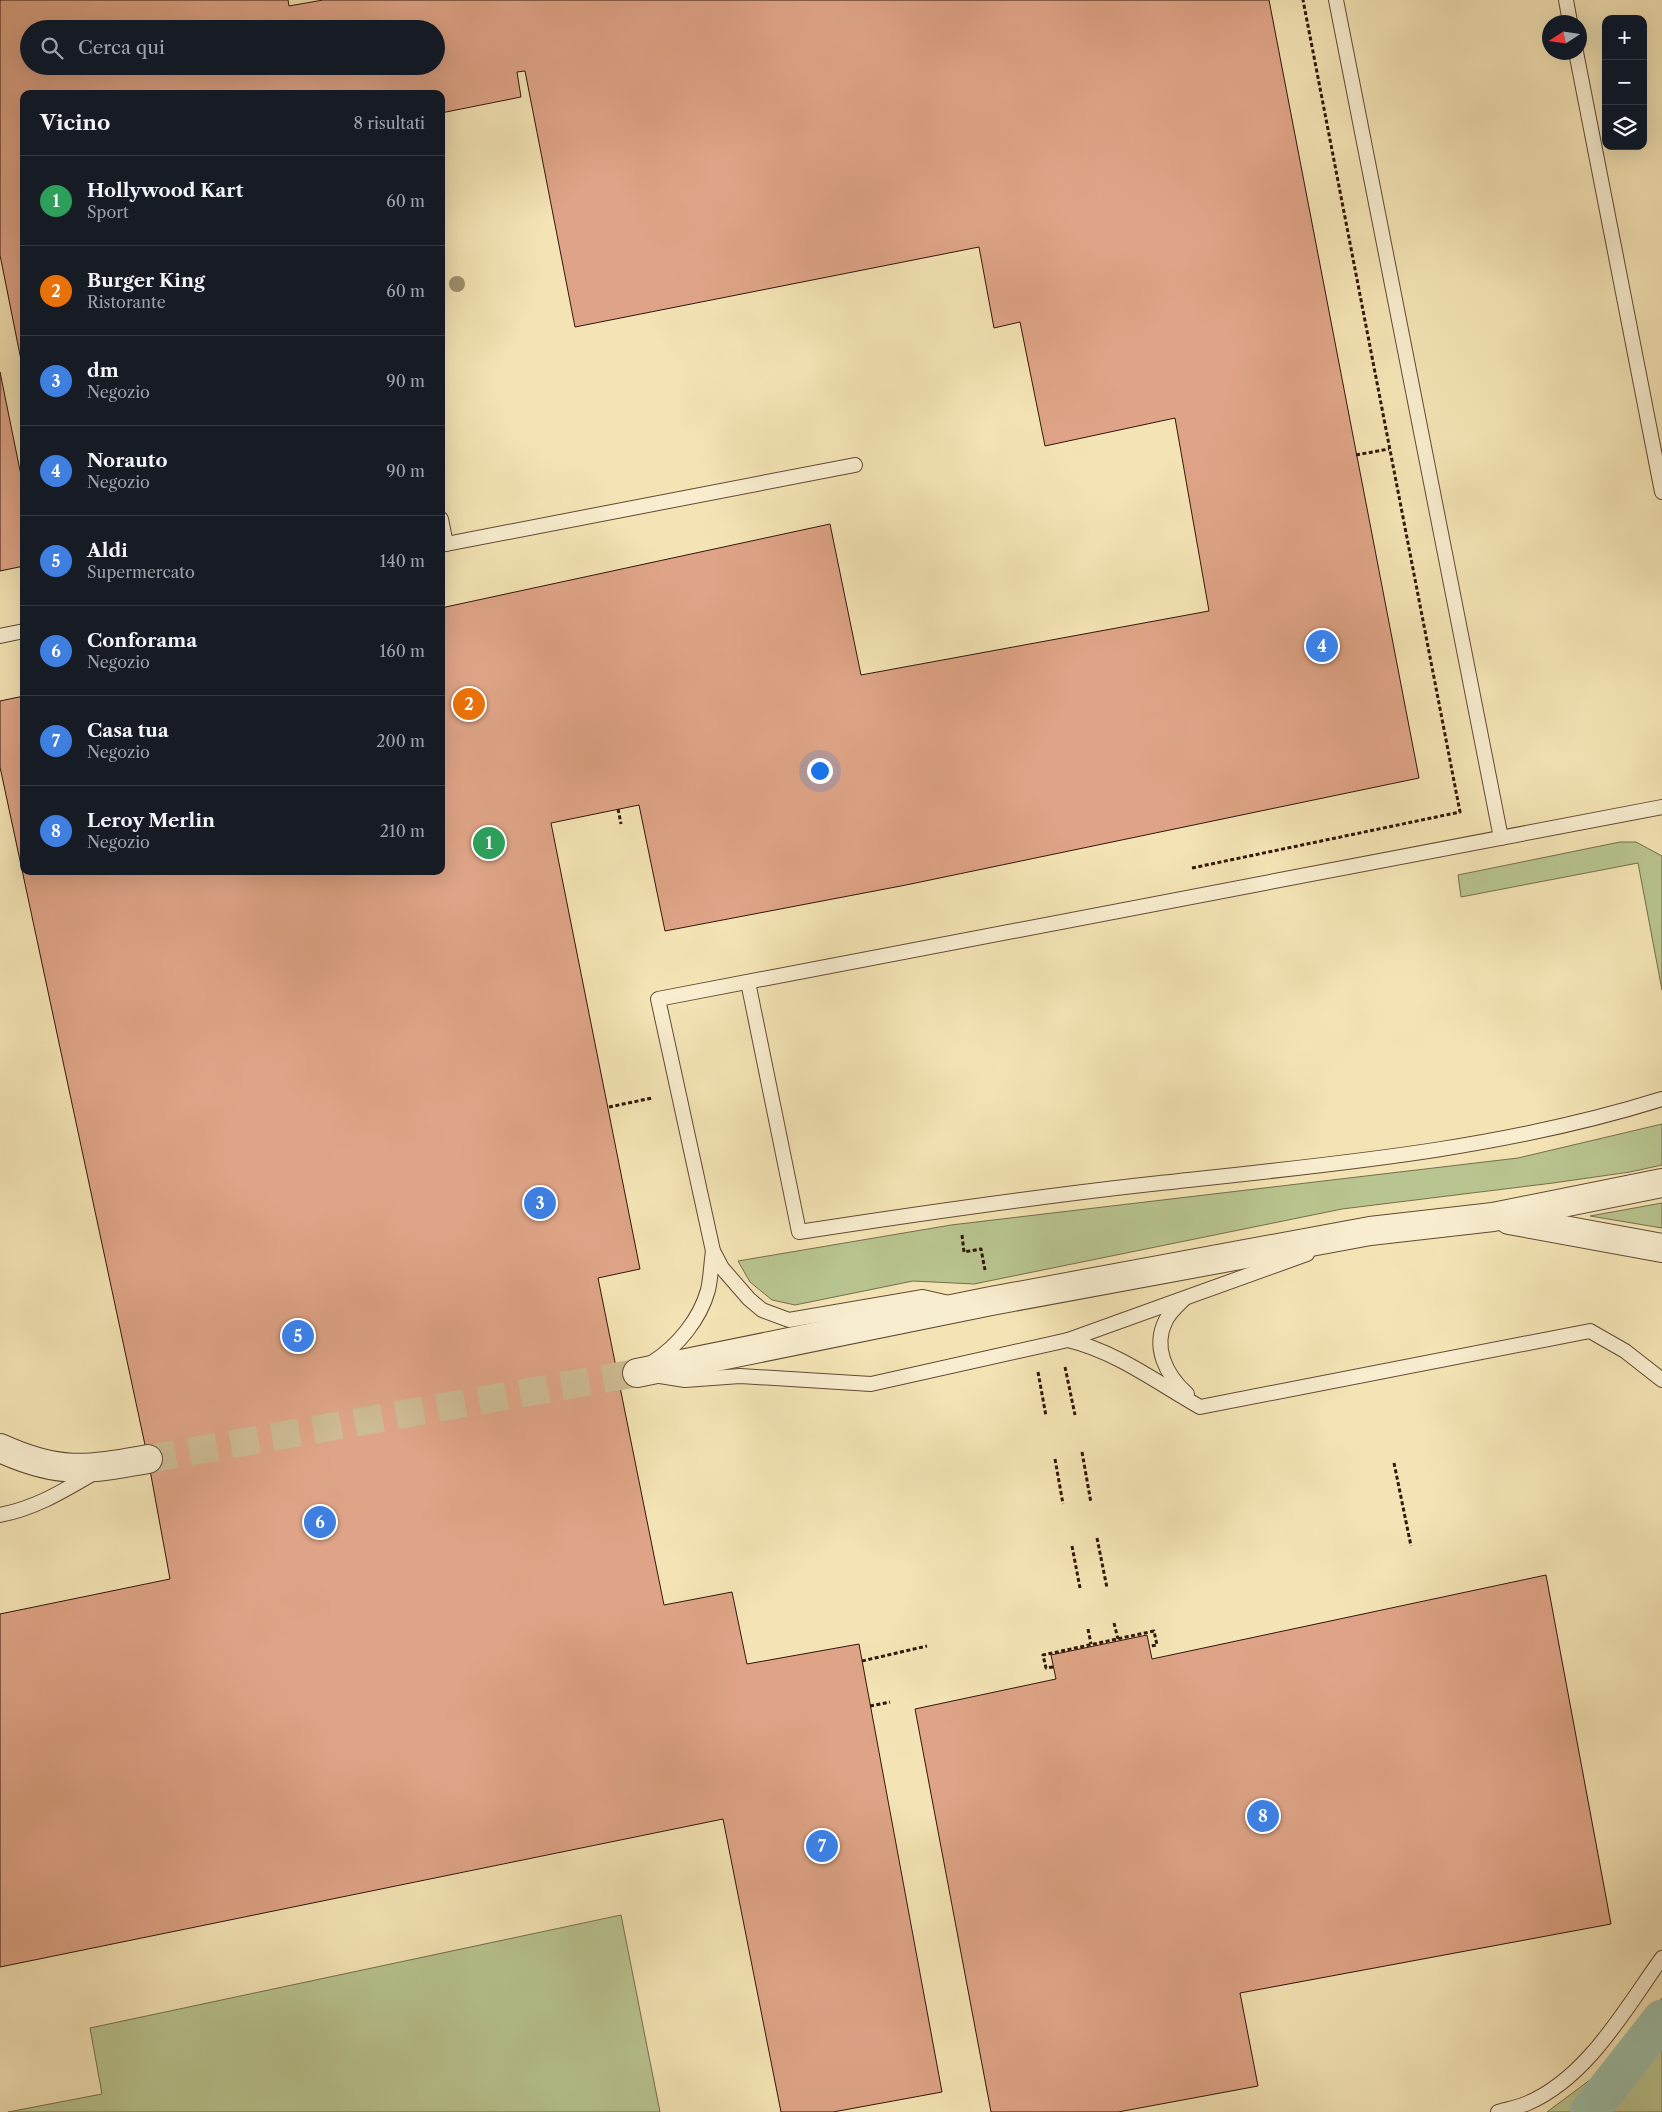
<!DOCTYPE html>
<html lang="it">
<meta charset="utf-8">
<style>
:root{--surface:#171b24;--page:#242831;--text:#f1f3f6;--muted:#9ea1a6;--line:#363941;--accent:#1a73e8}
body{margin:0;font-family:"Libre Caslon Text",serif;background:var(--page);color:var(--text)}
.controls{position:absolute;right:15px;top:15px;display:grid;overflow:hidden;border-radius:10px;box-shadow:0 5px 20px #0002}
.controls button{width:45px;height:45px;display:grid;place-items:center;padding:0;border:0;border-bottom:1px solid var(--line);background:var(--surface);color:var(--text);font:25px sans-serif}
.compass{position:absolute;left:1542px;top:15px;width:45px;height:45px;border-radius:50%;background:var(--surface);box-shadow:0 5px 20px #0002;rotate:258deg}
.you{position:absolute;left:819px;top:770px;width:18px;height:18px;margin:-12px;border:4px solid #fff;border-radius:50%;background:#1a73e8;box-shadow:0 0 0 8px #1a73e833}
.badge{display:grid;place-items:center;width:32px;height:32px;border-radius:50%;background:var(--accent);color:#fff;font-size:16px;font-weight:700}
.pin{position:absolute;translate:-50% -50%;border:2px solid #fff;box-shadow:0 1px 5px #0006}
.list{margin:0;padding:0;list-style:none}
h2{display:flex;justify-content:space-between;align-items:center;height:65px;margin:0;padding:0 20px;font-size:21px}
h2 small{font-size:16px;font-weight:400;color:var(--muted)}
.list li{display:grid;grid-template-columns:32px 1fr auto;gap:15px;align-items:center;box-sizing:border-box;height:90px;padding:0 20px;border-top:1px solid var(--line)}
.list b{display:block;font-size:19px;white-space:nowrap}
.list p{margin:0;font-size:16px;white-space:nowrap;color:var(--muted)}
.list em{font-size:16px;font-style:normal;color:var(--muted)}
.icon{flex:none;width:28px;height:28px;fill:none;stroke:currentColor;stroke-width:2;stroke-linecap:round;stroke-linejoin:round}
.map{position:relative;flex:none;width:1662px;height:2112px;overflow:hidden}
.search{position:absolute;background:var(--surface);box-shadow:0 5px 20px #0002;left:20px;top:20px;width:425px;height:55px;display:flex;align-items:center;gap:12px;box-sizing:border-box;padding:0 18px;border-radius:28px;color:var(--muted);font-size:19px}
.panel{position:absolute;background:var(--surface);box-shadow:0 5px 20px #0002;left:20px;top:90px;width:425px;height:785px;border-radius:10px}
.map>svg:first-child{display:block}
.green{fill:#b9c590;stroke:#766e4c}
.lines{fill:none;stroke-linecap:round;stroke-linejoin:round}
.canal{stroke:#9dbfa8;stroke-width:39}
.building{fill:#dfa487;stroke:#321609;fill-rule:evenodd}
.tertiary-tunnel{stroke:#cdbb93;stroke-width:28;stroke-dasharray:28 14;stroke-linecap:butt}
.service-casing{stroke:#624a34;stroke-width:16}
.tertiary-casing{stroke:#624a34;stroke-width:30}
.path{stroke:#321609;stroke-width:3;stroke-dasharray:4 2.5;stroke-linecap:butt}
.service{stroke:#f8edcf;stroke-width:14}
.tertiary{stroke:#f8edcf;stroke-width:28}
.tree{fill:#9f906d}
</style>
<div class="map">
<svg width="1662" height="2112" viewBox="0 0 1662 2112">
<rect width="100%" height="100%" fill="#f4e4b5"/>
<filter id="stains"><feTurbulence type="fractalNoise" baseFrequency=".004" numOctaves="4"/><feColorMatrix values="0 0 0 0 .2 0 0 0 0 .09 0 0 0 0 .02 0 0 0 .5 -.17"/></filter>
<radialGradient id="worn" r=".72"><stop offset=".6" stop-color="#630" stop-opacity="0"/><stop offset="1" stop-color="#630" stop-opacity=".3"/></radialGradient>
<g class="green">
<polygon points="1620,842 1636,842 1662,856 1662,990 1638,863 1461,897 1458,875"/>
<polygon points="1662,1124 1662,1165 1630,1172 1553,1183 1342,1209 974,1284 913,1281 795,1305 772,1300 750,1282 738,1261 951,1225 1518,1158"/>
<polygon points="1662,1203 1662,1228 1590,1216"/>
<polygon points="621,1915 660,2112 8,2112 102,2094 90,2028"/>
<polygon points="1662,1998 1662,2112 1547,2112 1602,2071"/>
</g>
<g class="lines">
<polyline class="canal" points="1589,2112 1662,2019"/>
</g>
<g class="building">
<path d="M0 0H288L289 6 323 0H1269L1419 778 906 885 665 931 639 805 551 823 640 1269 598 1278 664 1605 732 1592 747 1664 859 1644 942 2092 833 2112H781L723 1819 0 1967V1614L170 1579 148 1459 0 767V701L24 696V871H441V608L830 524 861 675 1209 611 1175 418 1045 446 1020 322 994 328 979 247 575 327 525 71 517 72 521 97 441 113V94H24V375L0 255ZM29 29H436V66H29Z"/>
<polygon points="0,372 24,490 24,566 0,571"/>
<polygon points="1546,1575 1611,1924 1240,1993 1258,2086 1118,2112 991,2112 915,1709 1056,1679 1051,1655 1147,1635 1152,1659"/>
</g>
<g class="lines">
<polyline class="tertiary-tunnel" points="148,1459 637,1373"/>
<defs>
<g id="service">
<polyline points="1336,0 1501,838"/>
<polyline points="1566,0 1570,22"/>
<polyline points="1576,52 1662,492"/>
<polyline points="441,519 446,544"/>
<polyline points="441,545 855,465"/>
<polyline points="0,636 24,631"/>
<path d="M748 982 799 1232C916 1214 1034 1197 1151 1184 1324 1165 1496 1151 1662 1099"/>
<path d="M1184 1299C1178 1305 1170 1312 1166 1320 1152 1347 1166 1375 1187 1394"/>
<polyline points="949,1303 923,1297 789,1320 762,1310 749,1299 722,1268 713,1251 658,999 1662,807"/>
<polyline points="1068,1340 1307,1254"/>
<path d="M653 1362C678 1346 700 1319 708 1290 711 1277 711 1264 713 1251"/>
<path d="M660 1376 685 1380 740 1376 871 1384 1068 1340C1117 1352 1156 1382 1200 1407L1590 1331 1625 1351 1662 1380"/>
<path d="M0 1515C36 1508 63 1491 94 1473"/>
<path d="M1498 2112C1508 2109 1519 2107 1528 2103 1588 2077 1625 2009 1662 1958"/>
</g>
<g id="tertiary">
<polyline points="1509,1220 1662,1248"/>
<polyline points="637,1373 991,1301 1370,1231 1493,1217 1662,1183"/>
<path d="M0 1448C59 1475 86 1470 148 1459"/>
</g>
</defs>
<use href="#service" class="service-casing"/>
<use href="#tertiary" class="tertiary-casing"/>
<g class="path">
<polyline points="1356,455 1389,449"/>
<polyline points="618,809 621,824"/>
<polyline points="1192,868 1460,812 1303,0"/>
<polyline points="609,1107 652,1098"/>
<polyline points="962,1235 964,1252 981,1249 985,1270"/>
<polyline points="1065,1367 1075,1415"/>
<polyline points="1038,1372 1046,1416"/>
<polyline points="1082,1452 1091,1503"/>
<polyline points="1055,1459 1063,1504"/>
<polyline points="1394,1463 1411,1546"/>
<polyline points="1097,1538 1107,1588"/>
<polyline points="1072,1546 1080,1588"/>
<polyline points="1114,1623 1118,1639"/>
<polyline points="1088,1629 1091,1644"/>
<polyline points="862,1661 927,1646"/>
<polyline points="1053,1667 1046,1668 1043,1655 1154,1631 1157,1645 1149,1646"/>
<polyline points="870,1706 890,1702"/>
</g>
<use href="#service" class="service"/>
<use href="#tertiary" class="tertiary"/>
</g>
<circle class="tree" cx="457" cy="284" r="8"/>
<rect width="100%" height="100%" filter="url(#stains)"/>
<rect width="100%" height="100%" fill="url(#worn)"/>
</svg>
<div class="controls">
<button>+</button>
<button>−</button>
<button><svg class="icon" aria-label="layers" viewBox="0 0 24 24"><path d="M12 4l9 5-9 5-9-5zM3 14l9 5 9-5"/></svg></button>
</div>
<svg class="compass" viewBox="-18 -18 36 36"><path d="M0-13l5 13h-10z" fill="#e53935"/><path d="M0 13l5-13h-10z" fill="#9ea1a6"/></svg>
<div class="you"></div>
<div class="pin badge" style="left:489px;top:843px;background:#2e9e5b">1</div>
<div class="pin badge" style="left:469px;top:704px;background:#e8710a">2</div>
<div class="pin badge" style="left:540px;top:1203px;background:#3f7fe0">3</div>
<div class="pin badge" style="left:1322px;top:646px;background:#3f7fe0">4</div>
<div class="pin badge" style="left:298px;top:1336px;background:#3f7fe0">5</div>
<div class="pin badge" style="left:320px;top:1522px;background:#3f7fe0">6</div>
<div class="pin badge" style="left:822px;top:1846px;background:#3f7fe0">7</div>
<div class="pin badge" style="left:1263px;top:1816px;background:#3f7fe0">8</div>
<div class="search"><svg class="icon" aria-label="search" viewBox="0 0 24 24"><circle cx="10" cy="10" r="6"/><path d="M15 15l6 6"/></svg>Cerca qui</div>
<section class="panel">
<h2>Vicino<small>8 risultati</small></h2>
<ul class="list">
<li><span class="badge" style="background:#2e9e5b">1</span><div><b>Hollywood Kart</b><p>Sport</p></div><em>60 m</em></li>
<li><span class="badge" style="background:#e8710a">2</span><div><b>Burger King</b><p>Ristorante</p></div><em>60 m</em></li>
<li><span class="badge" style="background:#3f7fe0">3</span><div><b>dm</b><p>Negozio</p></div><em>90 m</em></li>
<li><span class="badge" style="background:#3f7fe0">4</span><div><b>Norauto</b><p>Negozio</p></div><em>90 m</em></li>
<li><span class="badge" style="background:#3f7fe0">5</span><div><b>Aldi</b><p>Supermercato</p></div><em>140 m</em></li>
<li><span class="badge" style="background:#3f7fe0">6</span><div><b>Conforama</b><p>Negozio</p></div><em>160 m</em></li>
<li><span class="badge" style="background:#3f7fe0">7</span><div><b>Casa tua</b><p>Negozio</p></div><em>200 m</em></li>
<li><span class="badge" style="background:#3f7fe0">8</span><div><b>Leroy Merlin</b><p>Negozio</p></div><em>210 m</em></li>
</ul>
</section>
</div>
